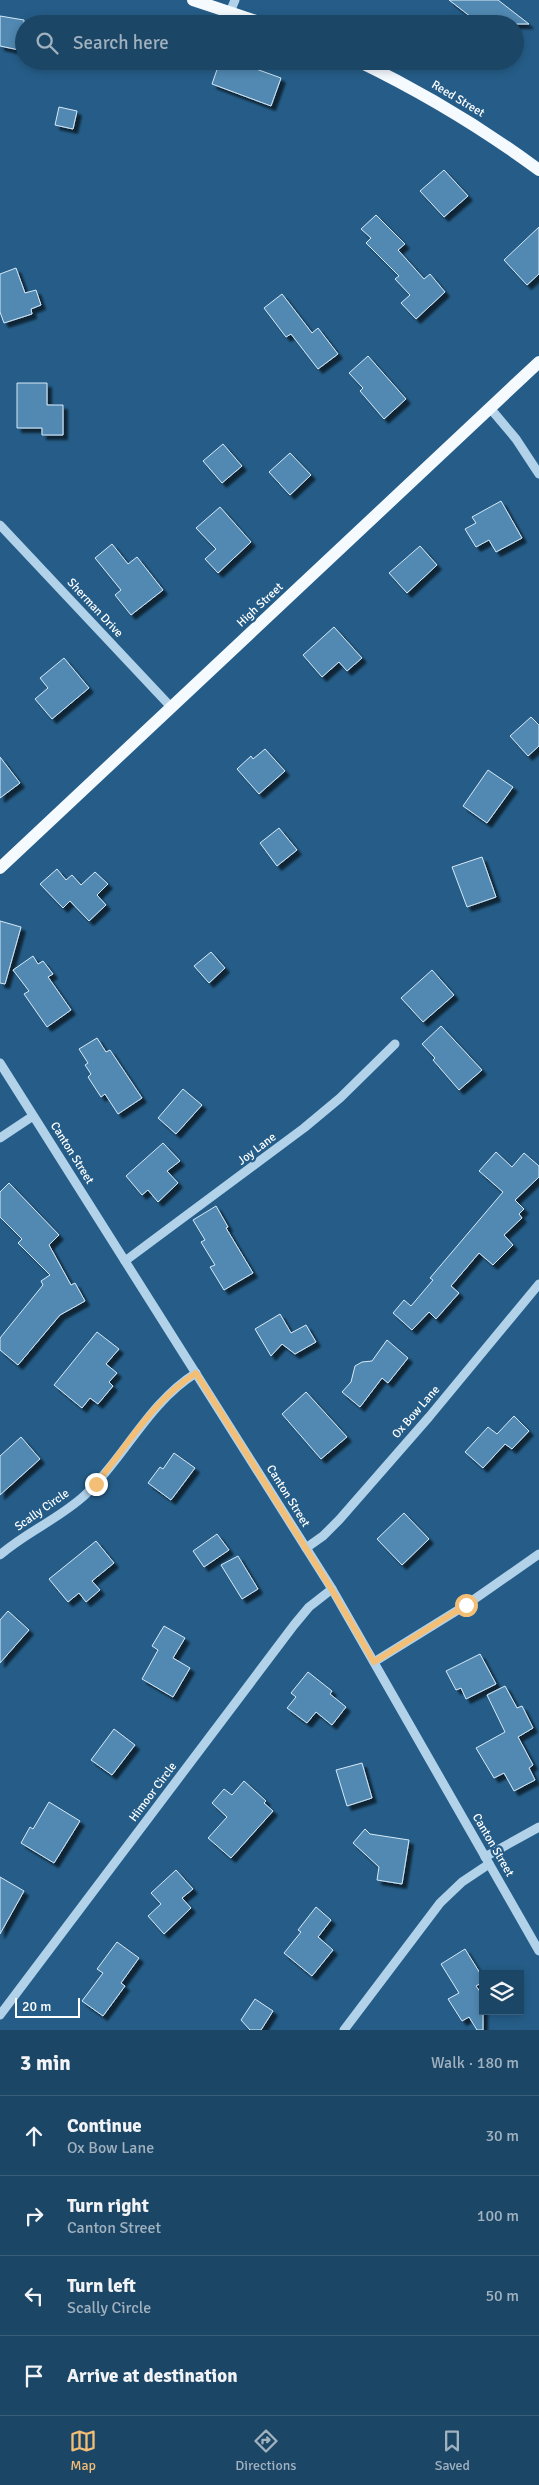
<!DOCTYPE html>
<meta charset="utf-8">
<style>
:root{--surface:#1c4666;--page:#29506f;--text:#f1f3f6;--muted:#a0b1bf;--line:#3a5e7a;--accent:#f3be76}
body{margin:0;font-family:Signika,sans-serif;background:var(--page);color:var(--text)}
.controls{position:absolute;right:15px;bottom:15px;display:grid;overflow:hidden;border-radius:0px;box-shadow:0 2px 8px #0003}
.controls button{width:45px;height:45px;display:grid;place-items:center;padding:0;border:0;border-bottom:1px solid var(--line);background:var(--surface);color:var(--text);font:25px sans-serif}
.scale{position:absolute;left:15px;bottom:12px;width:65px;box-sizing:border-box;padding-left:5px;border:2px solid #fff;border-top:0;font-size:14px;line-height:18px;white-space:nowrap;color:#fff;-webkit-text-stroke:4px #255d88;paint-order:stroke}
.stop{position:absolute;width:15px;height:15px;margin:-11px;border:4px solid #f3be76;border-radius:50%;background:#fff}
.stop.end{background:#f3be76;border-color:#fff;box-shadow:0 1px 5px #0008}
.list{margin:0;padding:0;list-style:none}
h2{display:flex;justify-content:space-between;align-items:center;height:65px;margin:0;padding:0 20px;font-size:21px}
h2 small{font-size:16px;font-weight:400;color:var(--muted)}
.list li{display:grid;grid-template-columns:32px 1fr auto;gap:15px;align-items:center;box-sizing:border-box;height:80px;padding:0 20px;border-top:1px solid var(--line)}
.list b{display:block;font-size:19px;white-space:nowrap}
.list p{margin:0;font-size:16px;white-space:nowrap;color:var(--muted)}
.list em{font-size:16px;font-style:normal;color:var(--muted)}
.icon{flex:none;width:28px;height:28px;fill:none;stroke:currentColor;stroke-width:2;stroke-linecap:round;stroke-linejoin:round}
.map{position:relative;flex:none;width:539px;height:2030px;overflow:hidden}
.search{position:absolute;background:var(--surface);box-shadow:0 2px 8px #0003;left:15px;right:15px;top:15px;height:55px;display:flex;align-items:center;gap:12px;box-sizing:border-box;padding:0 18px;border-radius:28px;color:var(--muted);font-size:19px}
.sheet{height:385px;background:var(--surface)}
nav{display:flex;justify-content:space-around;align-items:center;box-sizing:border-box;height:70px;border-top:1px solid var(--line);background:var(--surface);font-size:14px;color:var(--muted)}
nav a{display:grid;justify-items:center;gap:2px}
nav .on{color:var(--accent)}
.map>svg:first-child{display:block}
.building{fill:#5189b2;stroke:#d6e9f7;filter:url(#shadow)}
.lines{fill:none;stroke-linecap:round;stroke-linejoin:round}
.minor{stroke:#b1d2e9;stroke-width:9}
.major{stroke:#f5fafe;stroke-width:12}
.route{stroke:#f3be76;stroke-width:6}
.labels{text-anchor:middle;dominant-baseline:central;stroke-width:4.5;stroke-linejoin:round;paint-order:stroke}
.street-label{font-size:12px;fill:#fff;stroke:#255d88}
</style>
<div class="map">
<svg width="539" height="2030" viewBox="0 0 539 2030">
<defs>
<filter id="shadow"><feDropShadow dx="4.5" dy="4.5" stdDeviation="1" flood-color="#0009"/></filter>
</defs>
<rect width="100%" height="100%" fill="#255d88"/>
<g class="building">
<polygon points="449,0 498,0 529,24 480,24"/>
<polygon points="0,16 24,20 24,51 0,46"/>
<polygon points="220,61 234,61 281,78 271,106 212,84"/>
<polygon points="59,107 77,111 73,129 55,125"/>
<polygon points="444,170 468,196 444,217 420,191"/>
<polygon points="376,215 405,244 398,250 424,279 430,274 445,292 416,319 401,303 410,295 395,279 399,276 366,243 371,238 361,229"/>
<polygon points="539,227 539,274 527,285 504,260"/>
<polygon points="16,268 25,293 36,290 41,305 31,309 32,314 4,323 0,312 0,274"/>
<polygon points="282,294 312,333 318,328 338,354 318,369 291,334 286,337 264,308"/>
<polygon points="368,356 406,399 384,419 360,391 363,388 349,373"/>
<polygon points="17,383 47,383 47,405 63,405 63,435 42,435 42,428 17,428"/>
<polygon points="223,444 242,466 222,483 203,461"/>
<polygon points="290,453 311,475 290,495 269,472"/>
<polygon points="501,501 522,538 496,552 489,540 476,547 465,529 476,523 472,517"/>
<polygon points="220,507 251,542 218,573 205,559 216,549 196,528"/>
<polygon points="112,544 128,564 137,557 163,590 131,615 115,595 121,590 95,558"/>
<polygon points="420,546 437,565 407,593 389,573"/>
<polygon points="334,627 362,658 347,671 339,662 322,677 303,655"/>
<polygon points="64,658 89,688 52,719 35,699 48,688 40,678"/>
<polygon points="531,717 539,725 539,746 528,756 510,736"/>
<polygon points="265,749 285,771 259,794 237,769 251,756 253,759"/>
<polygon points="0,757 20,783 0,798"/>
<polygon points="488,770 513,787 487,823 463,806"/>
<polygon points="279,828 297,850 277,866 260,843"/>
<polygon points="482,857 496,897 467,907 452,867"/>
<polygon points="57,869 66,880 72,875 81,885 95,872 108,884 97,895 106,905 89,921 70,901 63,908 40,884"/>
<polygon points="0,921 21,927 5,984 0,983"/>
<polygon points="211,952 225,968 209,983 194,966"/>
<polygon points="33,956 38,964 43,961 53,974 48,977 71,1010 47,1027 24,994 29,991 13,970"/>
<polygon points="432,970 454,995 423,1022 401,998"/>
<polygon points="441,1026 482,1070 459,1090 433,1060 435,1058 422,1044"/>
<polygon points="97,1038 106,1052 110,1050 142,1098 118,1114 105,1094 101,1097 88,1077 91,1074 85,1065 88,1063 79,1049"/>
<polygon points="183,1089 202,1105 176,1134 158,1118"/>
<polygon points="163,1143 180,1161 167,1171 178,1183 158,1202 148,1190 142,1195 126,1176"/>
<polygon points="496,1152 512,1167 524,1153 539,1166 539,1177 515,1200 524,1209 519,1214 522,1218 504,1235 513,1245 493,1265 479,1253 451,1286 459,1293 436,1319 429,1312 412,1330 393,1313 404,1300 411,1306 433,1280 430,1278 503,1192 479,1171"/>
<polygon points="9,1183 59,1235 49,1245 71,1285 75,1283 85,1301 60,1315 18,1365 0,1350 0,1338 43,1285 41,1281 50,1275 18,1243 22,1239 0,1217 0,1192"/>
<polygon points="216,1206 228,1227 226,1228 253,1273 224,1290 210,1267 215,1265 201,1242 205,1240 193,1220"/>
<polygon points="280,1314 291,1333 306,1325 316,1342 295,1354 282,1344 271,1356 255,1329"/>
<polygon points="97,1332 119,1349 106,1364 117,1373 109,1382 113,1386 98,1404 90,1398 82,1408 54,1385"/>
<polygon points="387,1340 408,1358 388,1383 382,1378 360,1407 342,1392 351,1382 355,1366 362,1362 372,1361"/>
<polygon points="306,1392 347,1437 321,1459 282,1414"/>
<polygon points="514,1416 529,1431 512,1449 505,1444 483,1468 465,1452 488,1427 497,1434"/>
<polygon points="21,1437 40,1459 0,1495 0,1456"/>
<polygon points="174,1453 195,1468 171,1500 148,1483 160,1467 163,1469"/>
<polygon points="404,1513 429,1539 402,1565 377,1539"/>
<polygon points="217,1534 229,1550 204,1567 193,1551"/>
<polygon points="96,1541 114,1563 92,1581 100,1590 86,1602 79,1593 68,1602 49,1579"/>
<polygon points="238,1556 258,1589 242,1599 221,1565"/>
<polygon points="8,1611 29,1630 0,1663 0,1620"/>
<polygon points="164,1626 185,1638 173,1658 190,1668 173,1697 142,1679 158,1650 152,1646"/>
<polygon points="480,1654 496,1684 466,1699 461,1688 456,1690 446,1671"/>
<polygon points="308,1672 332,1691 330,1694 346,1707 332,1725 316,1712 307,1723 287,1708 296,1697 291,1693"/>
<polygon points="505,1686 517,1708 522,1706 533,1728 518,1737 533,1765 529,1768 535,1780 514,1791 504,1773 494,1778 476,1748 505,1732 487,1695"/>
<polygon points="114,1729 135,1745 112,1775 91,1760"/>
<polygon points="362,1763 372,1798 347,1806 336,1770"/>
<polygon points="244,1781 266,1801 264,1803 273,1811 231,1858 208,1838 227,1817 212,1803 224,1789 232,1795"/>
<polygon points="49,1802 80,1821 54,1863 21,1843 30,1827 33,1829"/>
<polygon points="365,1829 370,1834 409,1840 402,1884 377,1880 379,1867 353,1843"/>
<polygon points="176,1870 193,1889 182,1898 191,1908 164,1934 148,1916 161,1904 151,1893"/>
<polygon points="0,1877 24,1891 0,1934"/>
<polygon points="316,1907 331,1920 318,1937 333,1950 312,1976 284,1953 301,1932 298,1930"/>
<polygon points="117,1942 139,1958 121,1983 125,1986 103,2016 82,2001 103,1973 97,1969"/>
<polygon points="465,1949 483,1978 483,1982 476,1986 483,1996 483,2030 477,2030 469,2017 462,2021 448,1999 459,1993 441,1964"/>
<polygon points="255,1999 273,2011 261,2030 250,2030 241,2020"/>
</g>
<g class="lines">
<g class="minor">
<polyline points="230,12 235,0"/>
<polyline points="490,408 516,439 539,474"/>
<polyline points="0,525 171,707"/>
<polyline points="0,1063 332,1589 539,1951"/>
<polyline points="0,1138 33,1116"/>
<polyline points="125,1261 304,1128 340,1098 395,1044"/>
<polyline points="306,1548 323,1536 339,1520 429,1417 539,1284"/>
<path d="M0 1555C26 1532 59 1519 85 1495 125 1457 148 1403 196 1373"/>
<polyline points="374,1662 466,1605 539,1554"/>
<polyline points="485,1857 539,1827"/>
<polyline points="0,2015 294,1625 309,1607 332,1589"/>
<polyline points="344,2030 440,1903 462,1882 489,1864"/>
</g>
<g class="major">
<polyline points="193,0 265,24"/>
<path d="M358 61C422 92 481 127 539 170"/>
<polyline points="0,868 539,362"/>
</g>
</g>
<g class="lines">
<path class="route" d="M96 1484C127 1446 153 1400 196 1373L332 1590 374 1662 466 1605"/>
</g>
<g class="labels">
<g class="street-label">
<text transform="translate(458 99) rotate(31)">Reed Street</text>
<text transform="translate(260 605) rotate(-43)">High Street</text>
<text transform="translate(95 608) rotate(47)">Sherman Drive</text>
<text transform="translate(257 1149) rotate(-37)">Joy Lane</text>
<text transform="translate(72 1153) rotate(58)">Canton Street</text>
<text transform="translate(416 1412) rotate(-49)">Ox Bow Lane</text>
<text transform="translate(288 1496) rotate(58)">Canton Street</text>
<text transform="translate(42 1510) rotate(-35)">Scally Circle</text>
<text transform="translate(153 1792) rotate(-53)">Himoor Circle</text>
<text transform="translate(493 1845) rotate(60)">Canton Street</text>
</g>
</g>
</svg>
<div class="controls">
<button><svg class="icon" aria-label="layers" viewBox="0 0 24 24"><path d="M12 4l9 5-9 5-9-5zM3 14l9 5 9-5"/></svg></button>
</div>
<div class="scale">20 m</div>
<div class="stop" style="left:466px;top:1605px"></div>
<div class="stop end" style="left:96px;top:1484px"></div>
<div class="search"><svg class="icon" aria-label="search" viewBox="0 0 24 24"><circle cx="10" cy="10" r="6"/><path d="M15 15l6 6"/></svg>Search here</div>
</div>
<section class="sheet">
<h2>3 min<small>Walk · 180 m</small></h2>
<ul class="list">
<li><svg class="icon" aria-label="ahead" viewBox="0 0 24 24"><path d="M12 20V5M6 11l6-6 6 6"/></svg><div><b>Continue</b><p>Ox Bow Lane</p></div><em>30 m</em></li>
<li><svg class="icon" aria-label="right" viewBox="0 0 24 24"><path d="M7 20v-9h11M14 6l5 5-5 5"/></svg><div><b>Turn right</b><p>Canton Street</p></div><em>100 m</em></li>
<li><svg class="icon" aria-label="left" viewBox="0 0 24 24"><path d="M17 20v-9H6M10 6l-5 5 5 5"/></svg><div><b>Turn left</b><p>Scally Circle</p></div><em>50 m</em></li>
<li><svg class="icon" aria-label="arrive" viewBox="0 0 24 24"><path d="M6 21V4h12l-3 4 3 4H6"/></svg><div><b>Arrive at destination</b></div></li>
</ul>
</section>
<nav>
<a class="on"><svg class="icon" aria-label="map" viewBox="0 0 24 24"><path d="M3 6l6-2 6 2 6-2v14l-6 2-6-2-6 2zM9 4v14M15 6v14"/></svg>Map</a>
<a><svg class="icon" aria-label="directions" viewBox="0 0 24 24"><path d="M12 3l9 9-9 9-9-9zM9 14v-3h6M13 9l2 2-2 2"/></svg>Directions</a>
<a><svg class="icon" aria-label="saved" viewBox="0 0 24 24"><path d="M7 4h10v16l-5-4-5 4z"/></svg>Saved</a>
</nav>
